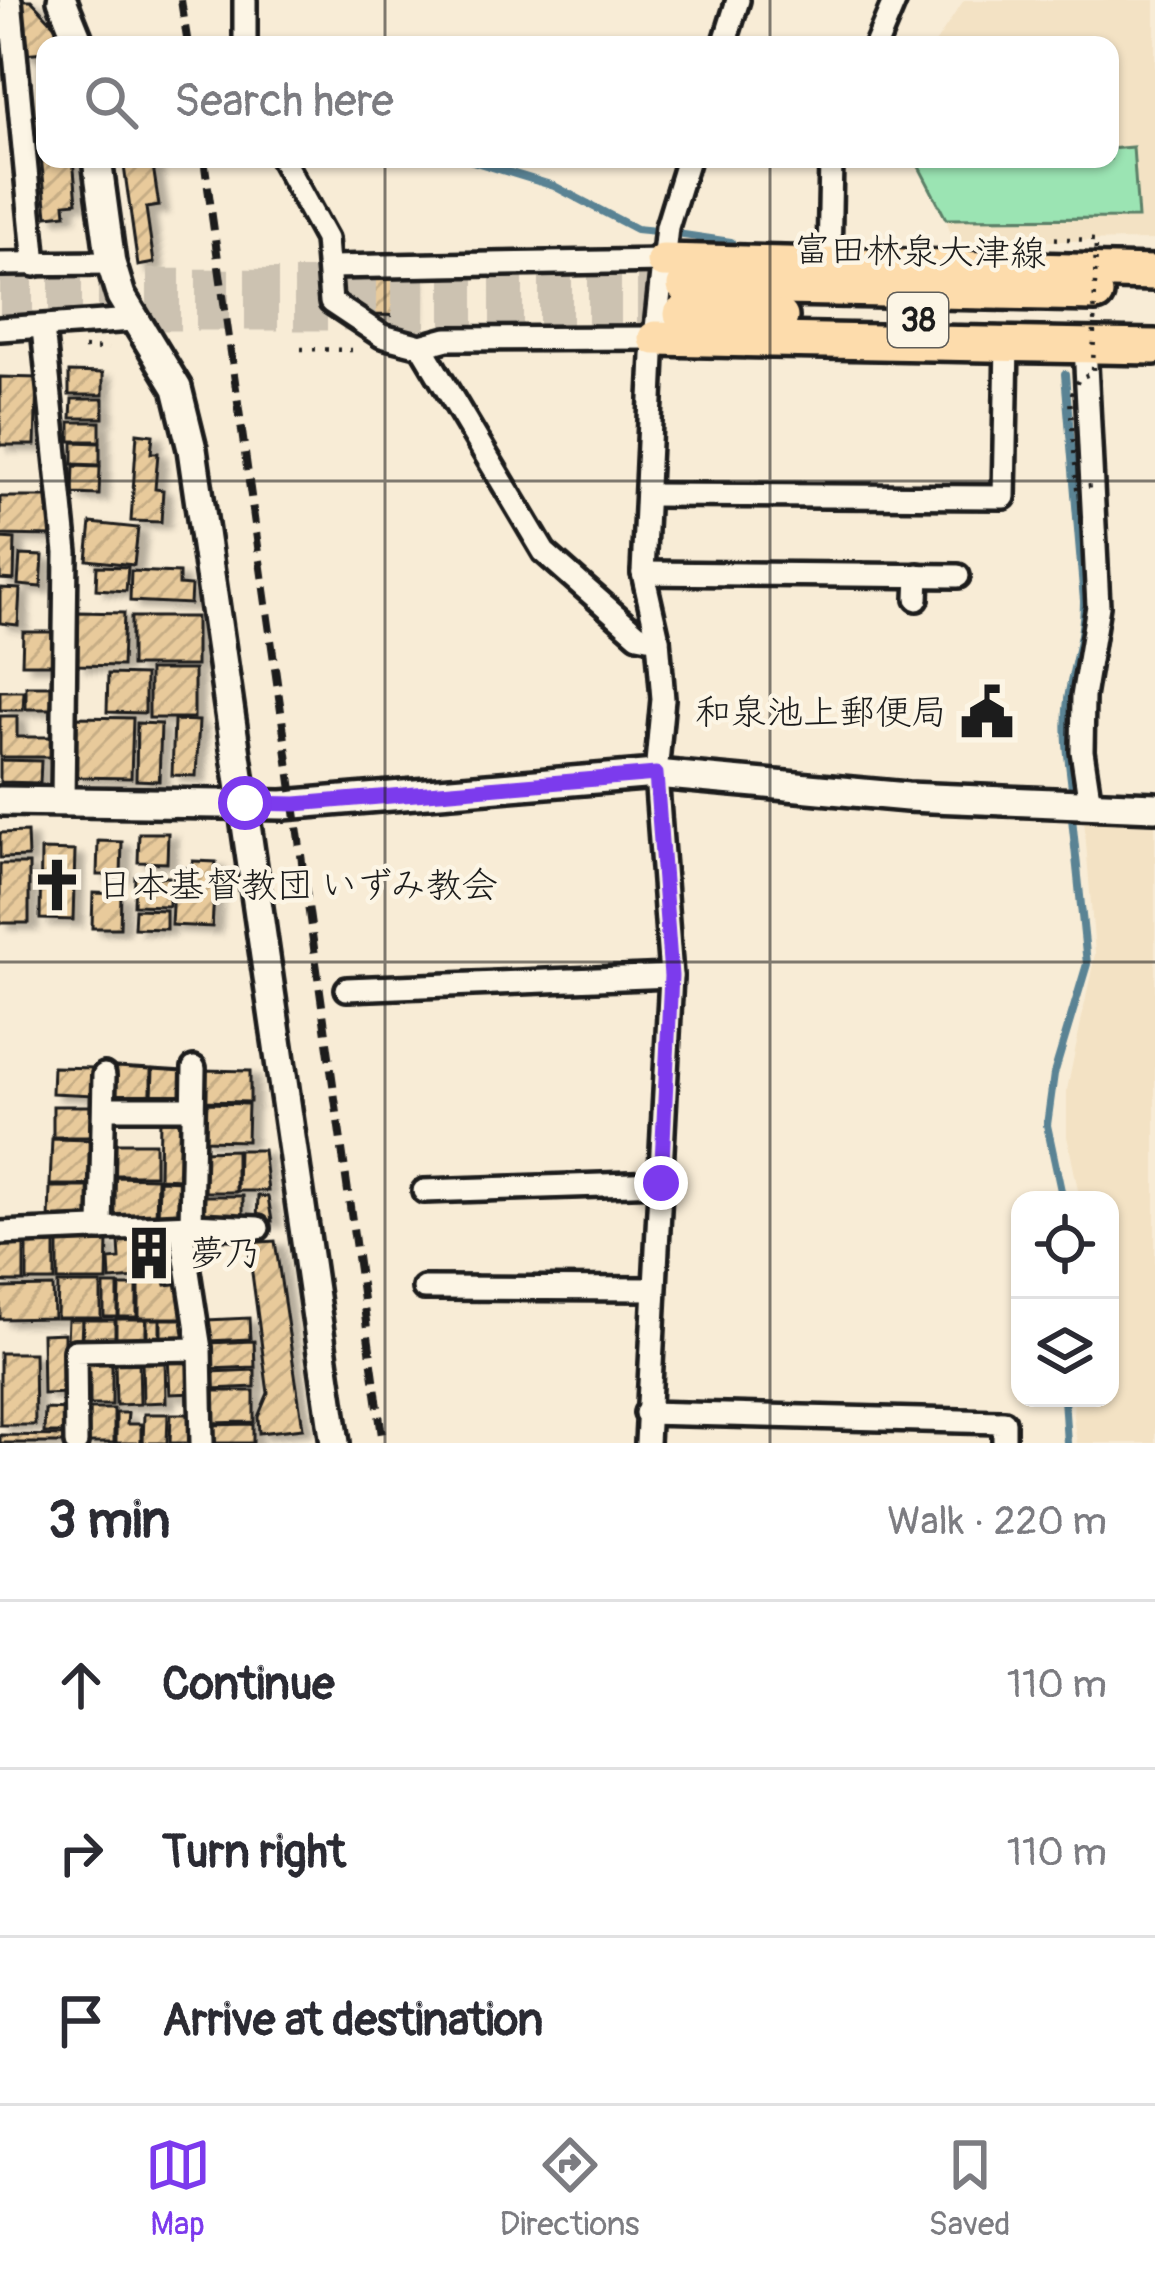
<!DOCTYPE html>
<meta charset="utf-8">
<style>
:root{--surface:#fff;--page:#f7f7f7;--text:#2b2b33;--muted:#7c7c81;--line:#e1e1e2;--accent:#7c3aed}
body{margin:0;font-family:Pangolin,"Klee One",sans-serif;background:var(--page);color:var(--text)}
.controls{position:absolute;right:36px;bottom:36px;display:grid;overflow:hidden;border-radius:24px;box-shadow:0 3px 9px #0004}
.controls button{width:108px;height:108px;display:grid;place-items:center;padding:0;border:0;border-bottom:3px solid var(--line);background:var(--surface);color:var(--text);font:60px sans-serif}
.stop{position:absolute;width:36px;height:36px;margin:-27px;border:9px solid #7c3aed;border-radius:50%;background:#fff}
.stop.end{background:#7c3aed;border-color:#fff;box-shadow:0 3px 12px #0008}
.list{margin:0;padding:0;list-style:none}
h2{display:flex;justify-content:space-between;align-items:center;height:156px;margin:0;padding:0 48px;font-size:51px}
h2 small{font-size:39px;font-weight:400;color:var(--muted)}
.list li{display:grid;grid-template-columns:78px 1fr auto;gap:36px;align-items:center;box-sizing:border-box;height:168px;padding:0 48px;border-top:3px solid var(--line)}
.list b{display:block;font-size:45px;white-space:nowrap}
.list em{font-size:39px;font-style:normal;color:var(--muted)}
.icon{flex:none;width:66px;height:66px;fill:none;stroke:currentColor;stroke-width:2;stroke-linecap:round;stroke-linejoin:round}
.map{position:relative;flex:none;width:1155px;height:1443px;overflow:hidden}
.search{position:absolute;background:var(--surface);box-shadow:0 3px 9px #0004;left:36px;right:36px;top:36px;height:132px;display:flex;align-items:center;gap:30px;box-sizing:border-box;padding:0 42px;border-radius:24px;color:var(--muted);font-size:45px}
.sheet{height:660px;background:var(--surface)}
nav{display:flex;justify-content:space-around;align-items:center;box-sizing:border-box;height:168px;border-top:3px solid var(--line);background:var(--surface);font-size:33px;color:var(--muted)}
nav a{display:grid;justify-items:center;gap:6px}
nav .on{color:var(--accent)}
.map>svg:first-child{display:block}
.built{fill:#f3e2c4}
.green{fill:#9be4b3;stroke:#5c8068;stroke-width:3}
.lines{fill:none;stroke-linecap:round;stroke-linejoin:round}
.stream{stroke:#5a8394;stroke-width:8}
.building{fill:url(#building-hatch);stroke:#1c1c1c;stroke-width:3;filter:url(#shadow)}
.primary-tunnel{stroke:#ccc2b1;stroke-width:33;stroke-dasharray:33 16;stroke-linecap:butt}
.minor-casing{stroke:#1c1c1c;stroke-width:30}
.tertiary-casing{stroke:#1c1c1c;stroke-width:36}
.primary-casing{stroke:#1c1c1c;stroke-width:42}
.path{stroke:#1c1c1c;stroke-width:4.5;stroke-dasharray:3 9;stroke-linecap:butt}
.minor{stroke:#fcf5e5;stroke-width:21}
.tertiary{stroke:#fcf5e5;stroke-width:27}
.primary{stroke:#fddcac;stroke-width:33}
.rail{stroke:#1c1c1c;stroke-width:8;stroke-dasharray:18 9;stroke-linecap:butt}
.path-bridge{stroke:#1c1c1c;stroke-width:4.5;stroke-dasharray:3 9;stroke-linecap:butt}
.route{stroke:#7c3aed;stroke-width:15}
.grid{fill:none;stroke:#1c1c1c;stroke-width:3;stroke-opacity:0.55}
.labels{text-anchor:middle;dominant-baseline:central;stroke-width:9;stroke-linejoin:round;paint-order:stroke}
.shield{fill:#fcf5e5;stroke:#5f5d58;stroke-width:3}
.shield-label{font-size:33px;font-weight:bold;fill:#1c1c1c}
.street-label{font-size:36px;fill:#1c1c1c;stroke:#fcf5e5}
.poi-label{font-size:36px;fill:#1c1c1c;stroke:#fcf5e5;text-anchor:start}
</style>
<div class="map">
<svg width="1155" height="1443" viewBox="0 0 1155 1443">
<defs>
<pattern id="building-hatch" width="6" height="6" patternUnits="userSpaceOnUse" patternTransform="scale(3)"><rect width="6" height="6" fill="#e8ca9b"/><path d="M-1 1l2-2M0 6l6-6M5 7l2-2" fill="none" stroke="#c6ad85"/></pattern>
<filter id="shadow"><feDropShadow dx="9" dy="5.5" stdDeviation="3" flood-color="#0004"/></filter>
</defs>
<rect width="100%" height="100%" fill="#f8ecd6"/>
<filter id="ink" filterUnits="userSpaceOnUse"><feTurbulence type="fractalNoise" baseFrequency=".00833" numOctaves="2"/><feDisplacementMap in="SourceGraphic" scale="24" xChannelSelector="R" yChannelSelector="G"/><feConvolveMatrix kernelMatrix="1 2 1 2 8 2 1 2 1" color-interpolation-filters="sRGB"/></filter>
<g filter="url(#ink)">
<g class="built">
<polygon points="964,0 1155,0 1155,240 953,242 941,201 913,159 1110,159 1110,45 934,45"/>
<polygon points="1084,818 1155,824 1155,1443 1077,1443 1073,1416 1074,1398 1110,1398 1110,1200 1080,1200 1067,1136 1067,1090 1095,954"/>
</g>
<polygon class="green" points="1133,147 1138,218 946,219 915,159 1110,159 1110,149"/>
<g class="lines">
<g class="stream">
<polyline points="466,159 554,186 636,229 656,231"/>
<polyline points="677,234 731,242"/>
<path d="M1065 374 1084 601C1084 636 1073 665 1068 699 1064 729 1068 757 1072 787"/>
<polyline points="1063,1200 1047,1125 1054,1074 1087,964 1072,818"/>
<polyline points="1064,1398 1067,1443"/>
</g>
</g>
<g class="building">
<polygon points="18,0 31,0 56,27 58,45 45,45 45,52 23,54"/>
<polygon points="45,135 45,159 73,159 77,202 65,203 66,214 47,216 39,136"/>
<polygon points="123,159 152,159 159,206 146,208 154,263 138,266"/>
<polygon points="374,277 413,277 412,316 374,315"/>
<polygon points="69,372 103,373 103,395 69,395"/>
<polygon points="0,377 37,378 35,445 0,445"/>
<polygon points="72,399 103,399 103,418 71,418"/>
<rect x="70" y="422" width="30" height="19"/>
<polygon points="137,433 153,435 151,453 158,453 155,489 163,490 161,522 131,521"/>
<polygon points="73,442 100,443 100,465 73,464"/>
<polygon points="74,466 100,467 99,495 73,494"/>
<polygon points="0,497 56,497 55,536 0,535"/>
<polygon points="91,523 138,528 134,565 87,560"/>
<polygon points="0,538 15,539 14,580 0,579"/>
<polygon points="20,555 43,556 41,587 18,585"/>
<polygon points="97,566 128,567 126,591 96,589"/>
<polygon points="131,571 179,573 179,585 191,586 190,604 130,601"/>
<polygon points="0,588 20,589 18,625 0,623"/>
<polygon points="78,612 124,613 122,666 77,665"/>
<rect x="131" y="617" width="65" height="49"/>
<polygon points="23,632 56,632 56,664 22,664"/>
<rect x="149" y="670" width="45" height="48"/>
<polygon points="108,674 145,675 145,713 107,712"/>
<polygon points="26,686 55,686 54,709 26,709"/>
<polygon points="0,691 24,691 23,710 0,710"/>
<polygon points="0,716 17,716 17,737 58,737 58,757 0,757"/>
<polygon points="75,717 133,718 131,778 73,777"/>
<polygon points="174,720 199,721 196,776 172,775"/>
<polygon points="137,723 161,724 159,781 136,780"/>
<polygon points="0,760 41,761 40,783 0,782"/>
<polygon points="27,832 28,857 0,858 0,833"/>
<polygon points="139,833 168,833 167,863 138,862"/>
<polygon points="98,841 122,842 121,875 97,875"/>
<polygon points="41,850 75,851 73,920 40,919"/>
<polygon points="193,861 216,862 212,927 171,925 174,868 192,868"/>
<rect x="0" y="864" width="29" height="59"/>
<polygon points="135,877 169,877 169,906 134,905"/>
<polygon points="93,893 121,894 120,928 92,928"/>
<polygon points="135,909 166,910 166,929 134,928"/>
<polygon points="53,1067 95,1068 94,1095 52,1093"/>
<polygon points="116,1067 151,1069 151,1099 120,1099 114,1093"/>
<polygon points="153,1069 183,1071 182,1094 177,1099 152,1099"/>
<polygon points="201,1070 250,1071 250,1102 201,1101"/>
<polygon points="202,1103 248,1104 247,1141 201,1140"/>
<polygon points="53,1106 94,1106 93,1137 53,1137"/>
<polygon points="160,1118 176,1119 184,1130 182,1179 159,1178"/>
<polygon points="52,1139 93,1140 92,1185 50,1185"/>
<rect x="113" y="1143" width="42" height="32"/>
<polygon points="236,1150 236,1192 201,1192 201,1151"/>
<polygon points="238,1150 263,1150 268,1191 237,1191"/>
<polygon points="112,1177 157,1178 156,1220 112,1220"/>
<polygon points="159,1180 182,1181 181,1220 158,1220"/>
<polygon points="50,1187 92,1187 91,1222 49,1222"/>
<rect x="200" y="1196" width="43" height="24"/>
<polygon points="258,1196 268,1197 272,1221 257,1220"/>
<polygon points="178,1238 180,1275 110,1280 109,1260 120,1259 119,1242"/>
<rect x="0" y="1240" width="24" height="42"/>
<rect x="27" y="1240" width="28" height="41"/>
<polygon points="58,1240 108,1240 107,1281 58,1281"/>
<polygon points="275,1241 303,1428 259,1433 258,1417 268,1393 248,1243"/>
<polygon points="164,1278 166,1285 182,1283 188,1318 139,1318 139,1280"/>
<polygon points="58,1284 101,1284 101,1318 57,1318"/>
<rect x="104" y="1285" width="14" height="32"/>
<polygon points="120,1286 137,1286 137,1317 119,1317"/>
<polygon points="53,1287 54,1318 0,1319 0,1288"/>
<polygon points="249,1318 250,1339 208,1341 207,1320"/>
<polygon points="116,1319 146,1319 146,1339 116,1340"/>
<rect x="147" y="1319" width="13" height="20"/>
<rect x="161" y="1319" width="29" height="20"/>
<polygon points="68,1320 82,1320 81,1341 67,1341"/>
<rect x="83" y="1320" width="32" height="20"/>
<polygon points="64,1333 64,1352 69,1352 70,1393 43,1394 42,1334"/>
<polygon points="254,1341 255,1367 208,1369 207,1343"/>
<polygon points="0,1353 34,1353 35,1425 0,1425"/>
<polygon points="193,1355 195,1393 170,1394 168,1356"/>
<polygon points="139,1358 140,1404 116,1405 115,1359"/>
<polygon points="165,1358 166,1402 143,1403 142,1359"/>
<polygon points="80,1359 112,1359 112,1405 90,1405 90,1373 80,1373"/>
<polygon points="255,1370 255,1387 210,1389 210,1372"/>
<polygon points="210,1391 254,1391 254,1422 211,1423"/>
<polygon points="45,1409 71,1410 70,1433 44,1433"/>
<rect x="82" y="1409" width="32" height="34"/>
<polygon points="116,1413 128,1413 127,1424 141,1424 141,1443 116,1443"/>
<polygon points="144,1414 168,1414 167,1443 143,1443"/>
<polygon points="171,1414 196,1414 196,1443 170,1443"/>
<polygon points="253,1424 253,1443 212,1443 211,1425"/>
<polygon points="0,1435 68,1436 68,1443 0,1443"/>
</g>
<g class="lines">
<g class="primary-tunnel">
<polyline points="0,285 684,286"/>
<polyline points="0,314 681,314"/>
</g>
<defs>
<g id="minor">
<polyline points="10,0 35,265"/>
<polyline points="245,0 245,45"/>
<polyline points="724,45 738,0"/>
<polyline points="876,45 895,0"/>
<polyline points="282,159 326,239 331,302 382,336 421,346 544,552 638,635 658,639"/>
<polyline points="829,263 831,159"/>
<polyline points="0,264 111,263"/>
<polyline points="331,267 663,261"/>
<polyline points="43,328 66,553 63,800"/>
<polyline points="0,329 133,320"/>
<polyline points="1085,345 1098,606 1083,697 1082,751 1090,804"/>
<polyline points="421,346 447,339 655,338"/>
<polyline points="647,495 1004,497 1007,343"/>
<polyline points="643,573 958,576"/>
<polyline points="917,599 918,575"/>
<polyline points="347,989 671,976"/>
<polyline points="104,1108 193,1108"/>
<polyline points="424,1191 661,1183"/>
<polyline points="191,1225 194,1068"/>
<polyline points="181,1226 200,1349 202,1443"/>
<polyline points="101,1229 104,1075"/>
<polyline points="0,1233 191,1225 258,1228"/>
<polyline points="424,1288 654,1289"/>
<polyline points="646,1413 1004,1422 1004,1443"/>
<polyline points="76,1443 75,1351 200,1349"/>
<polyline points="647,1443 671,976 656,774 663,699 658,639 643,573 653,356 667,227 688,159"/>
</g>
<g id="tertiary">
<polyline points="62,0 80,45"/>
<polyline points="97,159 111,263 121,296 177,388 192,449 335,1443"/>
<polyline points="0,801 283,805 656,774 907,797 1155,807"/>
</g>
<g id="primary">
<polyline points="663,261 1155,273"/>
<polyline points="684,286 1096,294"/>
<polyline points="681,314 781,317"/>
<polyline points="655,338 1155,347"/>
</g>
</defs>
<use href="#minor" class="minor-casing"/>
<use href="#tertiary" class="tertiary-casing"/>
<use href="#primary" class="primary-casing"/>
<g class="path">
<polyline points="84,348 108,349"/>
<polyline points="301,349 353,350"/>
</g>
<use href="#minor" class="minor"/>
<use href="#tertiary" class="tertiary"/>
<use href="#primary" class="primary"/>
<g class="rail">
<polyline points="181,0 188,45"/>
<polyline points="204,159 383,1443"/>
</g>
<polyline class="path-bridge" points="983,236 1096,240 1093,373 1079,378 1070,399 1077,488 1091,486"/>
</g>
</g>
<g class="lines" filter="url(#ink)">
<polyline class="route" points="245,803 296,804 656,774 671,976 661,1183"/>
</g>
<path class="grid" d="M385 0V45M770 0V45M385 159V1443M770 159V1443M0 481H1155M0 962H1155"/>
<defs>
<symbol id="civic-bare" viewBox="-9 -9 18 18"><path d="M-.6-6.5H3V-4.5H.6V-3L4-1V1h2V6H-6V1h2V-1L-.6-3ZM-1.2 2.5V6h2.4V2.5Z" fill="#1c1c1c" stroke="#fcf5e5" stroke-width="2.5" paint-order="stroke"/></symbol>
<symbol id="church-bare" viewBox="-9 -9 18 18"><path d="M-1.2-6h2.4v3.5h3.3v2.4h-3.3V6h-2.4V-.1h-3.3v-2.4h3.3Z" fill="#1c1c1c" stroke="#fcf5e5" stroke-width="2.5" paint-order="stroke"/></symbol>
<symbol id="building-bare" viewBox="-9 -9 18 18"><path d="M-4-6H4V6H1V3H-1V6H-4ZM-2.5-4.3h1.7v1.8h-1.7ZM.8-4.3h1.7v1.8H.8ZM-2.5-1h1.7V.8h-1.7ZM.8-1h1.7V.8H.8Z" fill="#1c1c1c" stroke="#fcf5e5" stroke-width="2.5" paint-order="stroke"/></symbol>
</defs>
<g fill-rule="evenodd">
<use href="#civic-bare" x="949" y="674" width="76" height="76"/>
<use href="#church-bare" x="19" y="847" width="76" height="76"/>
<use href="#building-bare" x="111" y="1215" width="76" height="76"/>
</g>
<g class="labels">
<rect class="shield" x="888" y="293" width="60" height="54" rx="9"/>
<g class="shield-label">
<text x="918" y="320">38</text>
</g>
<g class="street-label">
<text transform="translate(920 252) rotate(1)">富田林泉大津線</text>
</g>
<g class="poi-label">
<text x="947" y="712" text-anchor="end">和泉池上郵便局</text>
<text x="97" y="885">日本基督教団 いずみ教会</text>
<text x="189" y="1253">夢乃</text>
</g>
</g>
</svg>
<div class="controls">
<button><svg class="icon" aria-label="locate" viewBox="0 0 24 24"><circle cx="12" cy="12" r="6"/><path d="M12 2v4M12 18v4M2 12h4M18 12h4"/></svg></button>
<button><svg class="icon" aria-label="layers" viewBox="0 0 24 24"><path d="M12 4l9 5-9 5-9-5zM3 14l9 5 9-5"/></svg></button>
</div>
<div class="stop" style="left:245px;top:803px"></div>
<div class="stop end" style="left:661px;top:1183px"></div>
<div class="search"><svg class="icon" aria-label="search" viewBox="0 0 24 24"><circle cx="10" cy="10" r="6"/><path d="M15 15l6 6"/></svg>Search here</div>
</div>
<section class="sheet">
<h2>3 min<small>Walk · 220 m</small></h2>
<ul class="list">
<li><svg class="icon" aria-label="ahead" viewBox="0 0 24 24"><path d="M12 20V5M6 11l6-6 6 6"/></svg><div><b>Continue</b></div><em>110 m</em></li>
<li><svg class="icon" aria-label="right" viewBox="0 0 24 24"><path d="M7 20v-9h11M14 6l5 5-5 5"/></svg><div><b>Turn right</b></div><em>110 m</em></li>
<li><svg class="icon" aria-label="arrive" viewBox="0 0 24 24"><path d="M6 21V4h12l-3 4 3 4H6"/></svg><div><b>Arrive at destination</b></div></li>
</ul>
</section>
<nav>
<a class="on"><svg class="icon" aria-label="map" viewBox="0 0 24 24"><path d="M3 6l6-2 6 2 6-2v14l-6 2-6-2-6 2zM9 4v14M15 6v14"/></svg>Map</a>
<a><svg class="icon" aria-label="directions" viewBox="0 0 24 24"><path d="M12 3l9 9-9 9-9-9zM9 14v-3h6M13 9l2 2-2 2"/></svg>Directions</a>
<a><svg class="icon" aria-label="saved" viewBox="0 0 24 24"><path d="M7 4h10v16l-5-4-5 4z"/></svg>Saved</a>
</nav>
